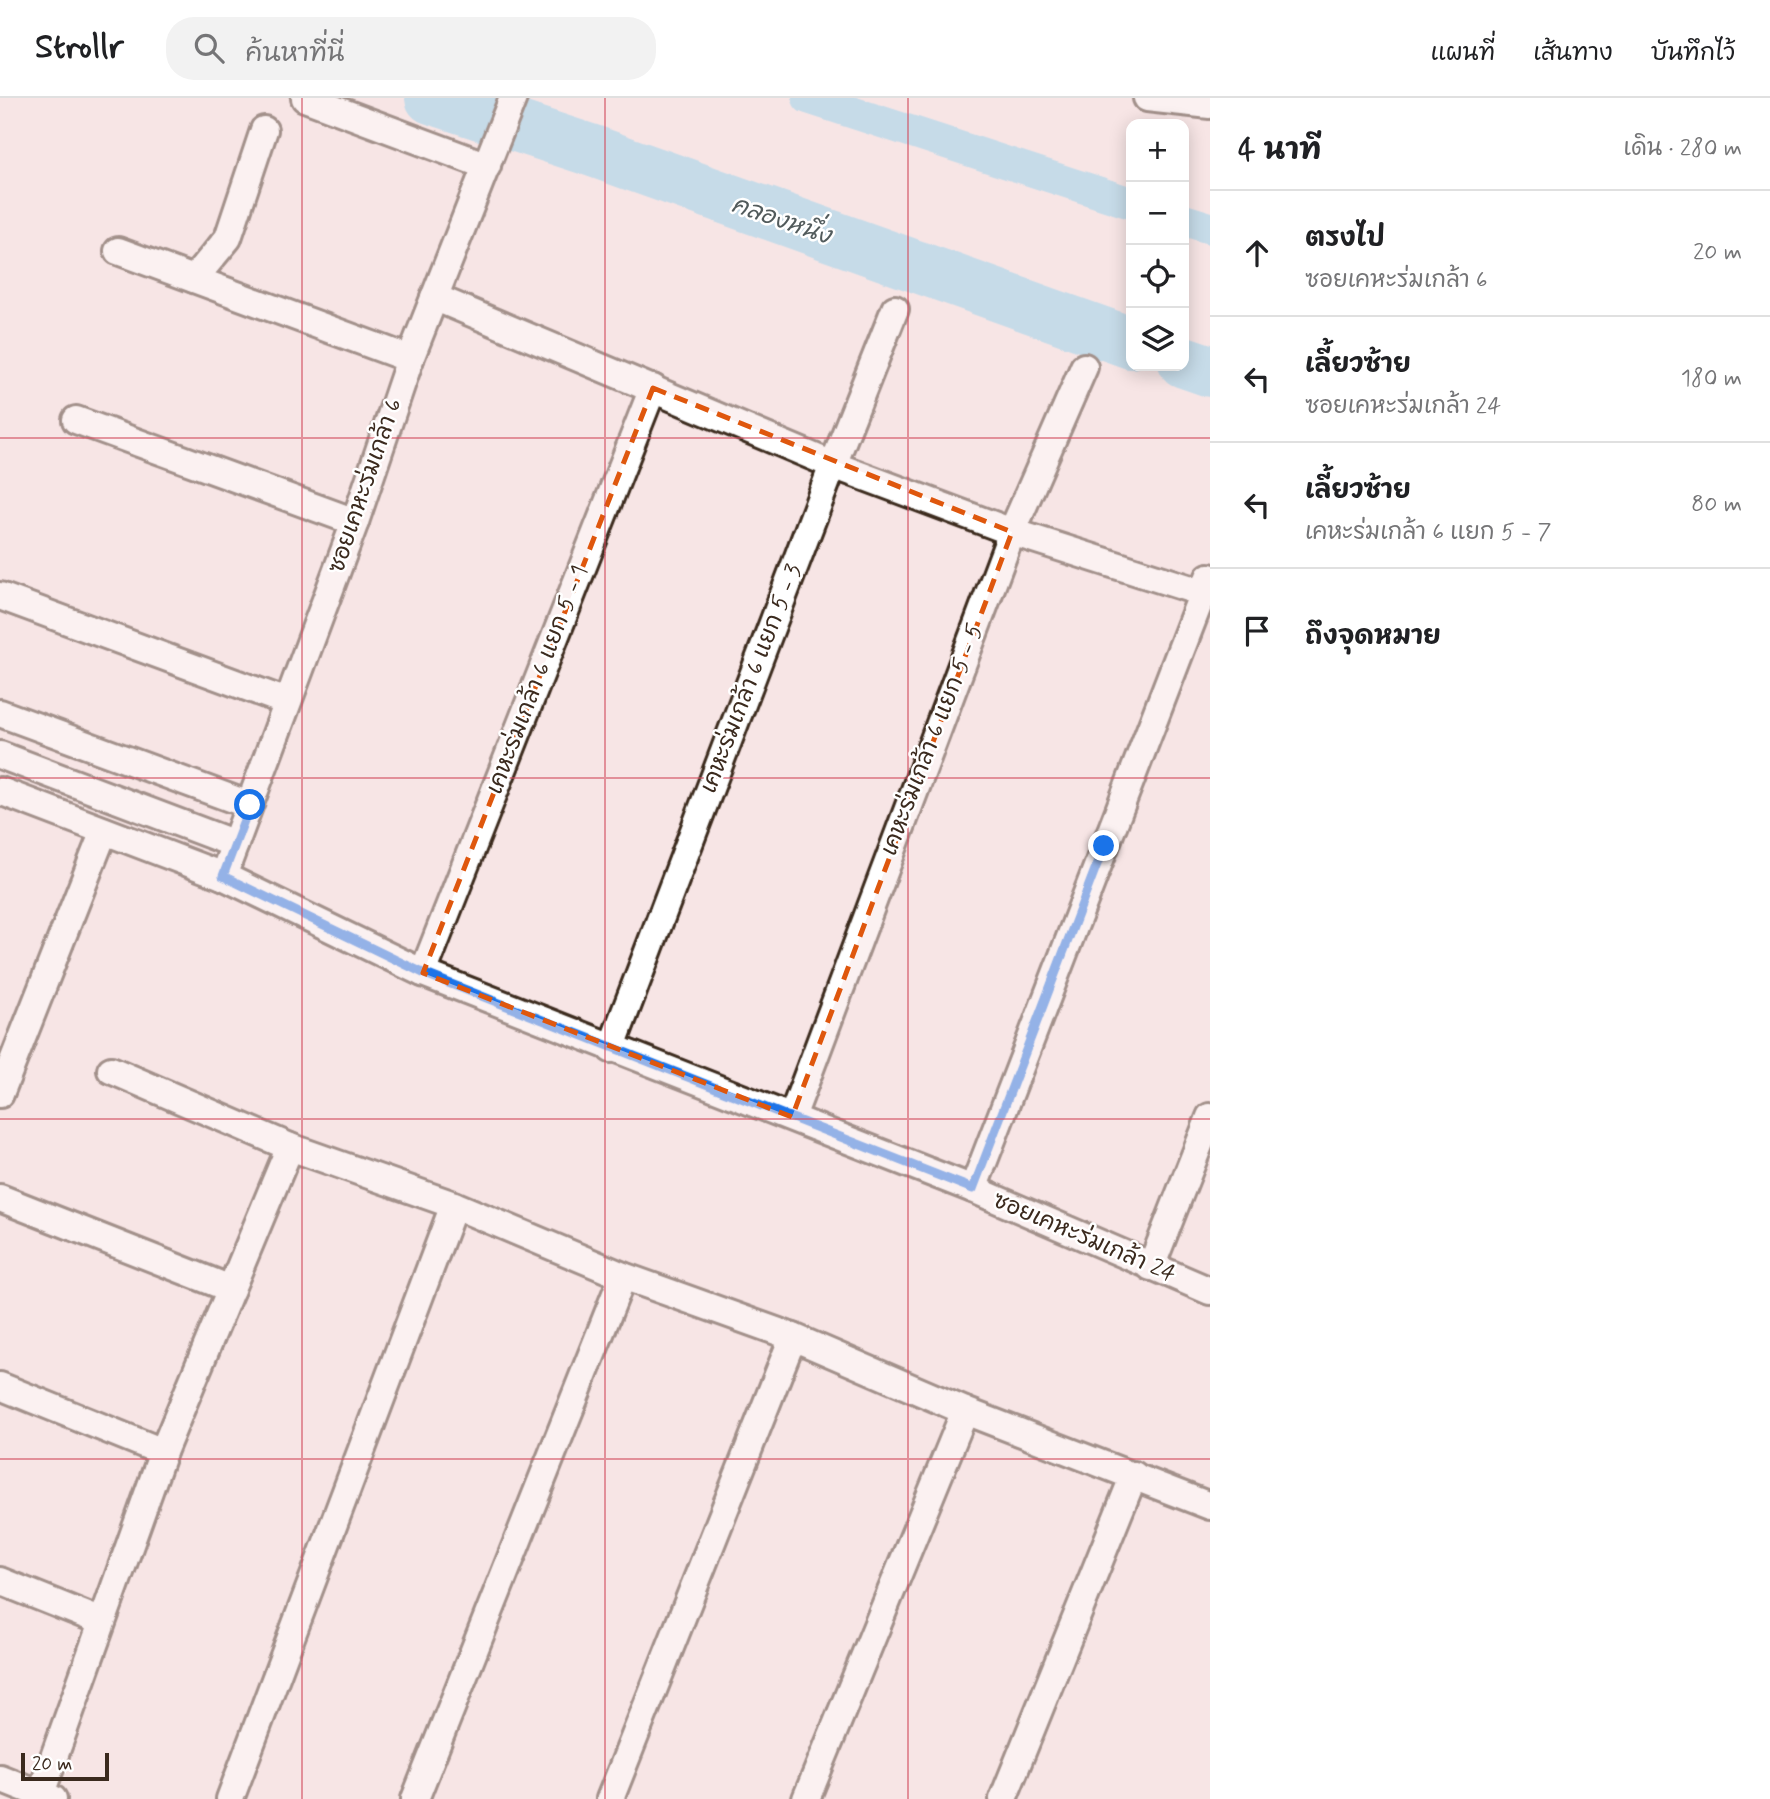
<!DOCTYPE html>
<html lang="th">
<meta charset="utf-8">
<style>
:root{--surface:#fff;--page:#f2f2f2;--text:#202124;--muted:#757577;--line:#e0e0e0}
body{margin:0;font-family:Mynerve,"Playpen Sans Thai",sans-serif;background:var(--page);color:var(--text)}
.controls{position:absolute;right:21px;top:21px;display:grid;overflow:hidden;border-radius:14px;box-shadow:0 4px 18px #0003}
.controls button{width:63px;height:63px;display:grid;place-items:center;padding:0;border:0;border-bottom:2px solid var(--line);background:var(--surface);color:var(--text);font:35px sans-serif}
.scale{position:absolute;left:21px;bottom:18px;width:88px;box-sizing:border-box;padding-left:7px;border:4px solid #3b2a1e;border-top:0;font-size:19px;line-height:24px;white-space:nowrap;color:#3b2a1e;-webkit-text-stroke:5px #fff;paint-order:stroke}
.stop{position:absolute;width:21px;height:21px;margin:-16px;border:5px solid #1a73e8;border-radius:50%;background:#fff}
.stop.end{background:#1a73e8;border-color:#fff;box-shadow:0 2px 7px #0008}
.list{margin:0;padding:0;list-style:none}
h2{display:flex;justify-content:space-between;align-items:center;height:91px;margin:0;padding:0 28px;font-size:30px}
h2 small{font-size:23px;font-weight:400;color:var(--muted)}
.list li{display:grid;grid-template-columns:46px 1fr auto;gap:21px;align-items:center;box-sizing:border-box;height:126px;padding:0 28px;border-top:2px solid var(--line)}
.list b{display:block;font-size:26px;white-space:nowrap}
.list p{margin:0;font-size:23px;white-space:nowrap;color:var(--muted)}
.list em{font-size:23px;font-style:normal;color:var(--muted)}
.icon{flex:none;width:38px;height:38px;fill:none;stroke:currentColor;stroke-width:2;stroke-linecap:round;stroke-linejoin:round}
.map{position:relative;flex:none;width:1210px;height:1701px;overflow:hidden}
header{display:flex;align-items:center;gap:42px;box-sizing:border-box;height:98px;padding:0 35px;background:var(--surface);border-bottom:2px solid var(--line)}
header strong{font-size:33px}
nav{display:flex;gap:38px;margin-inline-start:auto;font-size:24px}
.search{width:490px;height:63px;background:var(--page);display:flex;align-items:center;gap:18px;box-sizing:border-box;padding:0 24px;border-radius:28px;color:var(--muted);font-size:26px}
main{display:flex}
aside{flex:1;background:var(--surface)}
.map>svg:first-child{display:block}
.lines{fill:none;stroke-linecap:round;stroke-linejoin:round}
.canal{stroke:#89ceeb;stroke-width:32}
.river{stroke:#89ceeb;stroke-width:52}
.street-casing{stroke:#3b2a1e;stroke-width:32}
.street{stroke:#fff;stroke-width:26}
.route{stroke:#1a73e8;stroke-width:9}
.marked{fill:none;stroke:#df570d;stroke-width:5;stroke-dasharray:14 9;stroke-linejoin:round}
.grid{fill:none;stroke:#d1495b;stroke-width:2;stroke-opacity:0.55}
.labels{text-anchor:middle;dominant-baseline:central;stroke-width:5;stroke-linejoin:round;paint-order:stroke}
.street-label{font-size:23px;fill:#3b2a1e;stroke:#fff}
.water-label{font-size:24px;font-style:italic;fill:#525b5c;stroke:#fff}
</style>
<header>
<strong>Strollr</strong>
<div class="search"><svg class="icon" aria-label="search" viewBox="0 0 24 24"><circle cx="10" cy="10" r="6"/><path d="M15 15l6 6"/></svg>ค้นหาที่นี่</div>
<nav><a>แผนที่</a><a>เส้นทาง</a><a>บันทึกไว้</a></nav>
</header>
<main>
<div class="map">
<svg width="1210" height="1701" viewBox="0 0 1210 1701">
<rect width="100%" height="100%" fill="#f7e5e5"/>
<filter id="ink" filterUnits="userSpaceOnUse"><feTurbulence type="fractalNoise" baseFrequency=".0143" numOctaves="2"/><feDisplacementMap in="SourceGraphic" scale="14" xChannelSelector="R" yChannelSelector="G"/><feConvolveMatrix kernelMatrix="1 2 1 2 8 2 1 2 1" color-interpolation-filters="sRGB"/></filter>
<g filter="url(#ink)">
<g class="lines">
<g class="canal">
<polyline points="808,0 1131,105"/>
<polyline points="1184,122 1210,130"/>
</g>
<g class="river">
<polyline points="431,0 593,53 1131,245"/>
<polyline points="1184,264 1210,273"/>
</g>
<defs>
<g id="street">
<polyline points="305,0 487,68"/>
<polyline points="1147,0 1210,7"/>
<polyline points="118,153 410,261"/>
<polyline points="194,181 228,140 264,32"/>
<polyline points="434,199 833,367 1012,434 1210,497"/>
<polyline points="76,322 355,424"/>
<polyline points="0,498 287,604"/>
<polyline points="0,615 249,707"/>
<polyline points="0,657 235,746"/>
<polyline points="0,693 223,778 423,875 973,1091 1210,1193"/>
<polyline points="223,778 355,424 410,261 513,0"/>
<polyline points="423,875 653,290"/>
<polyline points="611,951 833,367 895,211"/>
<polyline points="111,972 290,1049 454,1107 623,1178 793,1239 965,1313 1210,1408"/>
<polyline points="0,996 104,733"/>
<polyline points="792,1019 1012,434 1084,269"/>
<polyline points="973,1091 1209,479"/>
<polyline points="0,1100 231,1191"/>
<polyline points="1151,1169 1210,1019"/>
<polyline points="0,1288 163,1354"/>
<polyline points="0,1483 100,1523"/>
<polyline points="0,1680 53,1701"/>
<polyline points="39,1701 163,1354 290,1049"/>
<polyline points="230,1701 454,1107"/>
<polyline points="415,1701 623,1178"/>
<polyline points="610,1701 793,1239"/>
<polyline points="806,1701 965,1313"/>
<polyline points="1003,1701 1134,1377"/>
</g>
</defs>
<use href="#street" class="street-casing"/>
<use href="#street" class="street"/>
</g>
</g>
<g class="lines" filter="url(#ink)">
<polyline class="route" points="250,707 223,778 423,875 973,1091 1104,748"/>
</g>
<path d="M0 0H1210V1701H0ZM653 290 1012 434 792 1019 423 875Z" fill="#f7e5e5" fill-opacity=".55" fill-rule="evenodd"/>
<path class="marked" d="M653 290 1012 434 792 1019 423 875Z"/>
<path class="grid" d="M302 0V1701M605 0V1701M908 0V1701M0 340H1210M0 680H1210M0 1021H1210M0 1361H1210"/>
<g class="labels">
<g class="street-label">
<text transform="translate(366 388) rotate(-71)">ซอยเคหะร่มเกล้า 6</text>
<text transform="translate(752 581) rotate(-69)">เคหะร่มเกล้า 6 แยก 5 - 3</text>
<text transform="translate(538 582) rotate(-69)">เคหะร่มเกล้า 6 แยก 5 - 1</text>
<text transform="translate(933 642) rotate(-69)">เคหะร่มเกล้า 6 แยก 5 - 5</text>
<text transform="translate(1084 1140) rotate(23)">ซอยเคหะร่มเกล้า 24</text>
</g>
<g class="water-label">
<text transform="translate(781 123) rotate(19)">คลองหนึ่ง</text>
</g>
</g>
</svg>
<div class="controls">
<button>+</button>
<button>−</button>
<button><svg class="icon" aria-label="locate" viewBox="0 0 24 24"><circle cx="12" cy="12" r="6"/><path d="M12 2v4M12 18v4M2 12h4M18 12h4"/></svg></button>
<button><svg class="icon" aria-label="layers" viewBox="0 0 24 24"><path d="M12 4l9 5-9 5-9-5zM3 14l9 5 9-5"/></svg></button>
</div>
<div class="scale">20 m</div>
<div class="stop" style="left:250px;top:707px"></div>
<div class="stop end" style="left:1104px;top:748px"></div>
</div>
<aside>
<h2>4 นาที<small>เดิน · 280 m</small></h2>
<ul class="list">
<li><svg class="icon" aria-label="ahead" viewBox="0 0 24 24"><path d="M12 20V5M6 11l6-6 6 6"/></svg><div><b>ตรงไป</b><p>ซอยเคหะร่มเกล้า 6</p></div><em>20 m</em></li>
<li><svg class="icon" aria-label="left" viewBox="0 0 24 24"><path d="M17 20v-9H6M10 6l-5 5 5 5"/></svg><div><b>เลี้ยวซ้าย</b><p>ซอยเคหะร่มเกล้า 24</p></div><em>180 m</em></li>
<li><svg class="icon" aria-label="left" viewBox="0 0 24 24"><path d="M17 20v-9H6M10 6l-5 5 5 5"/></svg><div><b>เลี้ยวซ้าย</b><p>เคหะร่มเกล้า 6 แยก 5 - 7</p></div><em>80 m</em></li>
<li><svg class="icon" aria-label="arrive" viewBox="0 0 24 24"><path d="M6 21V4h12l-3 4 3 4H6"/></svg><div><b>ถึงจุดหมาย</b></div></li>
</ul>
</aside>
</main>
